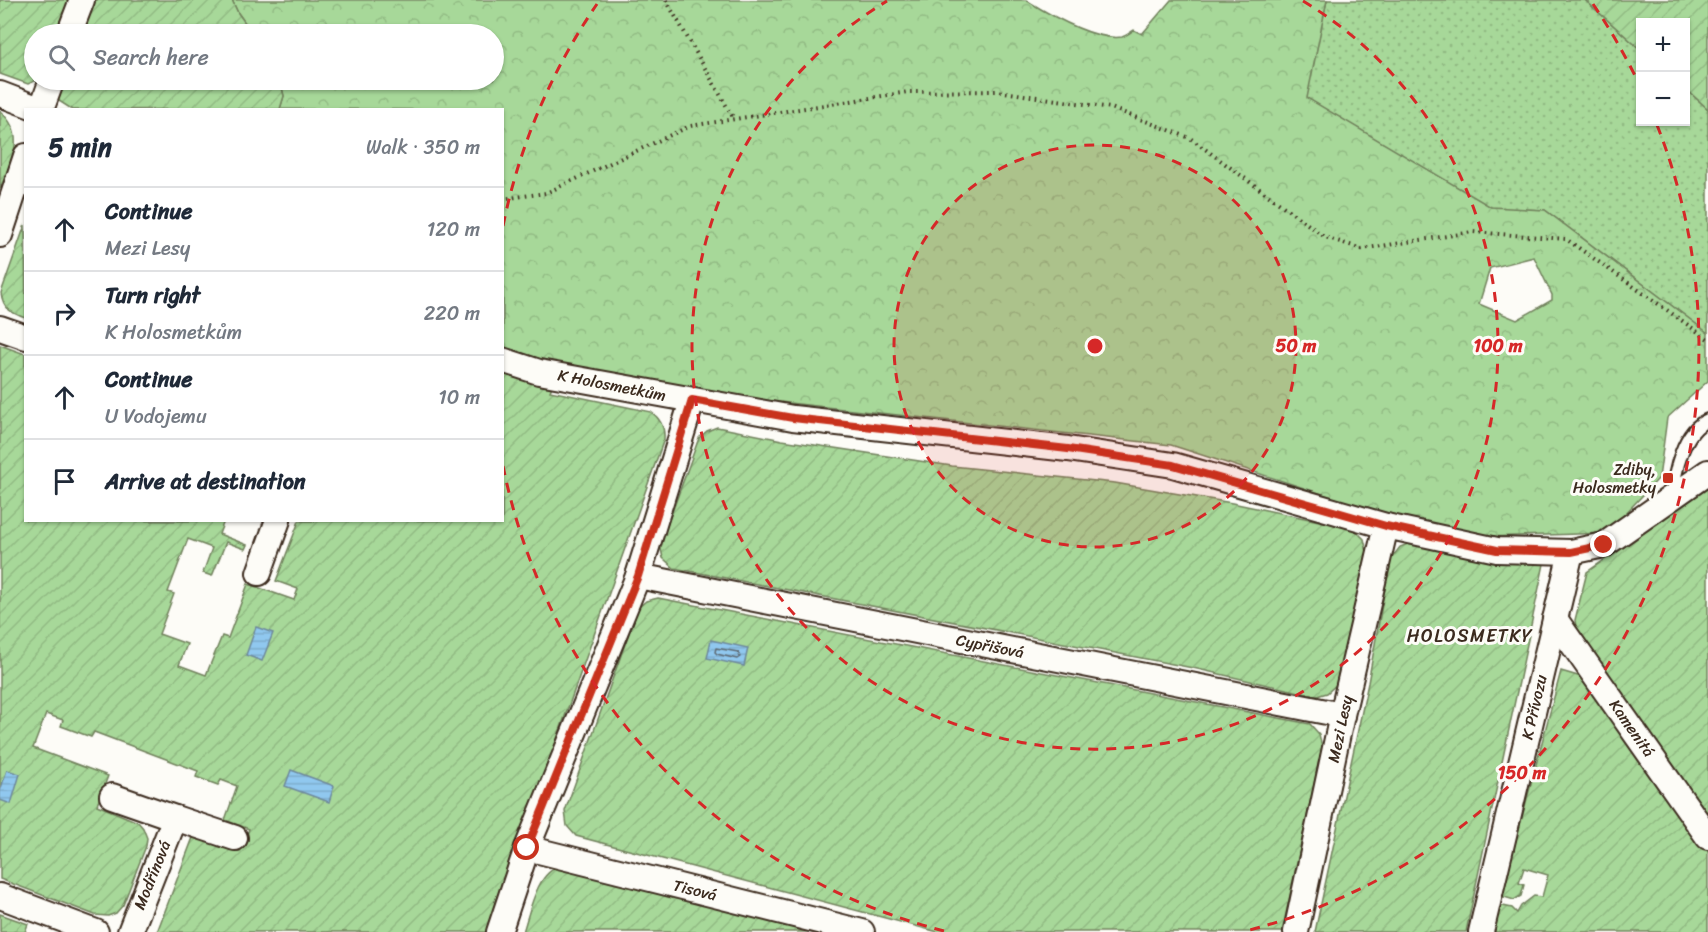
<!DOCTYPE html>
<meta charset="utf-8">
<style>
:root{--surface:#fff;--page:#f2f2f3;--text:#1f2937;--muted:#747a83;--line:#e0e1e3}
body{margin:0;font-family:Sriracha,sans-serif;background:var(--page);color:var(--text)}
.controls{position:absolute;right:18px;top:18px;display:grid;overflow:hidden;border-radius:0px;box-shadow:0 2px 4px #0004}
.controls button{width:54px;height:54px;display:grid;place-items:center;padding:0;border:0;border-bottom:2px solid var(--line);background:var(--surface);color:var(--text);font:30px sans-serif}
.stop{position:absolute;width:18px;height:18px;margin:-14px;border:4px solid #c8321e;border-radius:50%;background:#fff}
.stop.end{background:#c8321e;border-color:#fff;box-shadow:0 2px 6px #0008}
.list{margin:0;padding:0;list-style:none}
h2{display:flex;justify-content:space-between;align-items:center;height:78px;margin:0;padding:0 24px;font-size:26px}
h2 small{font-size:20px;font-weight:400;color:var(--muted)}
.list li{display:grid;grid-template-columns:39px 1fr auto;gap:18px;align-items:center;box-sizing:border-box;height:84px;padding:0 24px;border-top:2px solid var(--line)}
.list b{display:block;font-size:22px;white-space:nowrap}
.list p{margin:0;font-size:20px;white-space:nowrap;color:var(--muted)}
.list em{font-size:20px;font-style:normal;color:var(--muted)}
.icon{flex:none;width:33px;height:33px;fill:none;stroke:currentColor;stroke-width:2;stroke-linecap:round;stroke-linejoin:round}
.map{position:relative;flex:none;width:1708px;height:932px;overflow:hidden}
.search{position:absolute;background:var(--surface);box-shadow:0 2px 4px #0004;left:24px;top:24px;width:480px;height:66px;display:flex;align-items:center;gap:15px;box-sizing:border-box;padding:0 21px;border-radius:33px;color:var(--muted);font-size:22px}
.panel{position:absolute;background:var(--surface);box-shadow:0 2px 4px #0004;left:24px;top:108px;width:480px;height:414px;border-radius:0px}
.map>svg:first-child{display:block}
.grass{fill:url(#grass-dots);stroke:#71815c;stroke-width:1.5}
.forest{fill:url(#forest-crowns);stroke:#71815c;stroke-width:1.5;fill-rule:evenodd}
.garden{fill:url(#garden-furrows);stroke:#71815c;stroke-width:1.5}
.water{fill:url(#water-rules);stroke:#6e899b;stroke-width:1.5}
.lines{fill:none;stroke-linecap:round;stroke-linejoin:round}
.shore{stroke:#5d6972;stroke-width:1.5}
.lane-casing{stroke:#3b2a1e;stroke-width:16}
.street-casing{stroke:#3b2a1e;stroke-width:28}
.path{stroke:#3b2a1e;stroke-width:4;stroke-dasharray:1.5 4.5;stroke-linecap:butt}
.lane{stroke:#fdfcf7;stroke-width:12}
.street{stroke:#fdfcf7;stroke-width:24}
.route{stroke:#c8321e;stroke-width:8}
.ring{fill:none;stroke:#d62828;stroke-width:3;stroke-dasharray:10 8}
.poi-dot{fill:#c8321e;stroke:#fdfcf7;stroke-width:2}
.labels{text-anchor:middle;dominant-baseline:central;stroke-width:6;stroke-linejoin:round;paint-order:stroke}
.street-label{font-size:16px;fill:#3b2a1e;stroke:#fdfcf7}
.poi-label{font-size:16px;fill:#3b2a1e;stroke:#fdfcf7;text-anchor:end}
.neighbourhood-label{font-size:18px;letter-spacing:1.5px;fill:#3b2a1e;stroke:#fdfcf7}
.centre{fill:#d62828;stroke:#fdfcf7;stroke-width:3}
.ring-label{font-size:18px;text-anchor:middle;font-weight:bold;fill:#d62828;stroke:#fdfcf7;stroke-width:6;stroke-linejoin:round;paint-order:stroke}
</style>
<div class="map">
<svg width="1708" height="932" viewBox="0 0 1708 932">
<defs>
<pattern id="grass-dots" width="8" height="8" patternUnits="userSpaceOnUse" patternTransform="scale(1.5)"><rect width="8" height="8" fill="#a7d899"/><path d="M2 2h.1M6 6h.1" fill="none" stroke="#91ba83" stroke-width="1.8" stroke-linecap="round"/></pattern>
<pattern id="forest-crowns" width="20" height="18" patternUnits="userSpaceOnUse" patternTransform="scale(1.5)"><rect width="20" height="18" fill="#a7d899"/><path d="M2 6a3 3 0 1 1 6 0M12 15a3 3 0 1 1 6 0" fill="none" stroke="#91ba83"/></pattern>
<pattern id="garden-furrows" width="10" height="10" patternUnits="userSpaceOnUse" patternTransform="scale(1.5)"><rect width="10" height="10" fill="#a7d899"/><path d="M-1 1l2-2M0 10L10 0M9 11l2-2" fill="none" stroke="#91ba83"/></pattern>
<pattern id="water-rules" width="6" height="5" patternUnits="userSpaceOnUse" patternTransform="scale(1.5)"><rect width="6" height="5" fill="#90c8ef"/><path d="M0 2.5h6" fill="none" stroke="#7daccc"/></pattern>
</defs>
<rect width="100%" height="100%" fill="#fdfcf7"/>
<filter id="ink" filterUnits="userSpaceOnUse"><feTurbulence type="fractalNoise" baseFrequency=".0167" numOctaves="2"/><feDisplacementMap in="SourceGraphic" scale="12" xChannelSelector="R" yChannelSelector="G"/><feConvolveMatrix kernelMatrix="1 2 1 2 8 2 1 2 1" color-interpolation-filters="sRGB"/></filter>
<g filter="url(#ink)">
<polygon class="grass" points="1327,0 1585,0 1640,49 1640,122 1686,122 1686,89 1708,109 1708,333 1545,210 1491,208 1306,98"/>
<path class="forest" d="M232 0H1026C1050 15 1094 41 1122 37 1126 36 1131 32 1134 30L1142 34 1171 0H1327L1307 98 1491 207 1545 210 1708 333V381L1667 418 1659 478 1607 533 1484 537 1409 522 1171 445 753 399 572 369 503 347 502 110 280 109 284 96 280 80H494V34H253L238 13ZM1534 257 1552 295V300L1517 320 1479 304 1490 268Z"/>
<g class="garden">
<polygon points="0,0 69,0 55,34 34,34 34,80 37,80 28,84 0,74"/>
<polygon points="88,0 232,0 238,13 253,34 74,34"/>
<polygon points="1585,0 1708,0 1708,109 1686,89 1686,22 1640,22 1640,49"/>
<polygon points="55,80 280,80 284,96 280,109 73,110 56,99"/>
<path d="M0 111C28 136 11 160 0 189Z"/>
<path d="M25 225 26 318H25C12 313 3 309 1 293Z"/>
<path d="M0 345 25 354 26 520 224 521 219 534 247 545 245 549 226 542 212 576 203 573 212 548 188 539 168 592 174 594 159 634 187 644 179 665 206 675 222 636 228 638 248 584 294 600 298 589 276 581 299 521 502 520 503 370 553 384 550 391 651 412C661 419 665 427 664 439L488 932H157L194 835 240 852 249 829 225 820 237 786 221 780 218 785 196 777 198 771 94 732 91 737 61 726 63 720 46 714 33 748 108 776 97 805 138 822 143 828 147 838 146 846 123 905 116 913 108 916 95 915 0 879Z"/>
<polygon points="717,427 782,440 952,466 1115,483 1232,503 1353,528 1364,539 1367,552 1339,682 1327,693 1317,696 1193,668 674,568 663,558 660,545 699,438 707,431"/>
<polygon points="1708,488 1708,829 1578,643 1575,620 1587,572"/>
<polygon points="1410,543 1488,560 1544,564 1466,932 1315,932 1368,683 1390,560 1400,547"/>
<polygon points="658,598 1310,724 1319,734 1322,747 1282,932 938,932 576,836 567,826 565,811 638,608 646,601"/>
<polygon points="1561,671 1588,679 1708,850 1708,932 1491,932 1498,905 1512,908 1517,913 1521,906 1534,896 1542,897 1548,875 1524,868 1519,883 1524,885 1521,896 1514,900 1501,896"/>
<path d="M561 866 811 932H523C530 911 537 871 561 866Z"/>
<polygon points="0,914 28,924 25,932 0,932"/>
</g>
<g class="water">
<polygon points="256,627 273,633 262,661 246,655"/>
<polygon points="711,640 748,648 744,666 707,658"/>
<polygon points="7,770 20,774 11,804 0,800 0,791"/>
<polygon points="291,770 334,786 329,802 285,786"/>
</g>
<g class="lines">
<polygon class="shore" points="716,648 738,652 740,657 737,659 717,654 715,652"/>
<defs>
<path id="lane" d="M1673 496C1674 472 1683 430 1708 420"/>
<g id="street">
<polyline points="69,34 82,0"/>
<polyline points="0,94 42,110"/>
<polyline points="41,110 52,80"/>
<polyline points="0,235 26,156"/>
<polyline points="0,328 26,337"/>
<polyline points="502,360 539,372 793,418 1068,449 1173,465 1386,526 1497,550 1571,552 1604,545 1708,472"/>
<polyline points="259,573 278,520"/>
<polyline points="638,576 1342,715"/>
<polyline points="1555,619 1708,837"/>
<polyline points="112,796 175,818 130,932"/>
<polyline points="175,818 235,838"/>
<polyline points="527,848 862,932"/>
<polyline points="0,896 96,932"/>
<polyline points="499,932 527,848 638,576 692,401"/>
<polyline points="1296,932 1342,715 1386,526"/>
<polyline points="1481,932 1571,552"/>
</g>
</defs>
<use href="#lane" class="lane-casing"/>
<use href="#street" class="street-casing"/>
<g class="path">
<polyline points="666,0 734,119"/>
<polyline points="502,199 546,193 690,126 908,92 997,91 1111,108 1190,138 1325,237 1362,249 1473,232 1566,239 1708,339"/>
</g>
<use href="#lane" class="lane"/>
<use href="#street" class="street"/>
</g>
</g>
<g class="lines" filter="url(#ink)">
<polyline class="route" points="527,848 638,576 692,400 793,418 1068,449 1173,465 1386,526 1497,550 1571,552 1604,545"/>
</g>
<circle cx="1095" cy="346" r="201" fill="#d62828" fill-opacity=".12"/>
<g class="ring">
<circle cx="1095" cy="346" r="201"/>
<path d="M1303 1A403 403 0 1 1 887 1"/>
<path d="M944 931A604 604 0 0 1 503 466M503 226A604 604 0 0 1 597 4M1593 4A604 604 0 0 1 1640 86M1657 125A604 604 0 0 1 1246 931"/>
</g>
<rect class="poi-dot" x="1662" y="472" width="12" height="12" rx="3"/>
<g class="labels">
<g class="street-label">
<text transform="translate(612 385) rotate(11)">K Holosmetkům</text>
<text transform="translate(990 646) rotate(11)">Cypřišová</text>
<text transform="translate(1534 707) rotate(-77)">K Přívozu</text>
<text transform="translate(1632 728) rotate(55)">Kamenitá</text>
<text transform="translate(1340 729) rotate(-78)">Mezi Lesy</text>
<text transform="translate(152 875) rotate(-68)">Modřínová</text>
<text transform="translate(695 890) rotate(14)">Tisová</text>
</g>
<g class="poi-label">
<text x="1656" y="469">Zdiby,<tspan x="1656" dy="18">Holosmetky</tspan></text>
</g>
<g class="neighbourhood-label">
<text x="1470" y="636">HOLOSMETKY</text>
</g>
</g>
<circle cx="1095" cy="346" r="9" class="centre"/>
<g class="ring-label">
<text x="1296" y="352">50 m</text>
<text x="1498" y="352">100 m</text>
<text x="1522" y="779">150 m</text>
</g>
</svg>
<div class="controls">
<button>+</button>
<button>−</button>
</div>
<div class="stop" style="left:527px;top:848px"></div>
<div class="stop end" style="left:1604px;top:545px"></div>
<div class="search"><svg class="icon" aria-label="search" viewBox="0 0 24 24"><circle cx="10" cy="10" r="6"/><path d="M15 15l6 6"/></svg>Search here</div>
<section class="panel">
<h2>5 min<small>Walk · 350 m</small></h2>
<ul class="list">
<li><svg class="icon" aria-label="ahead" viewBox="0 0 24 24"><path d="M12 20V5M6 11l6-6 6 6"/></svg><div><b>Continue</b><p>Mezi Lesy</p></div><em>120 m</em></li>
<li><svg class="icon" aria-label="right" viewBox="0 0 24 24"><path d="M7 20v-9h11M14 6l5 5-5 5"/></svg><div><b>Turn right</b><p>K Holosmetkům</p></div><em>220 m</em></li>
<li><svg class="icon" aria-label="ahead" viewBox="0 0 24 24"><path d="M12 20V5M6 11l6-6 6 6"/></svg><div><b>Continue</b><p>U Vodojemu</p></div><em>10 m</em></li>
<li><svg class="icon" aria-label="arrive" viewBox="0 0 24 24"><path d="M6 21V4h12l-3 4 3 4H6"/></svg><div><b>Arrive at destination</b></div></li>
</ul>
</section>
</div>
